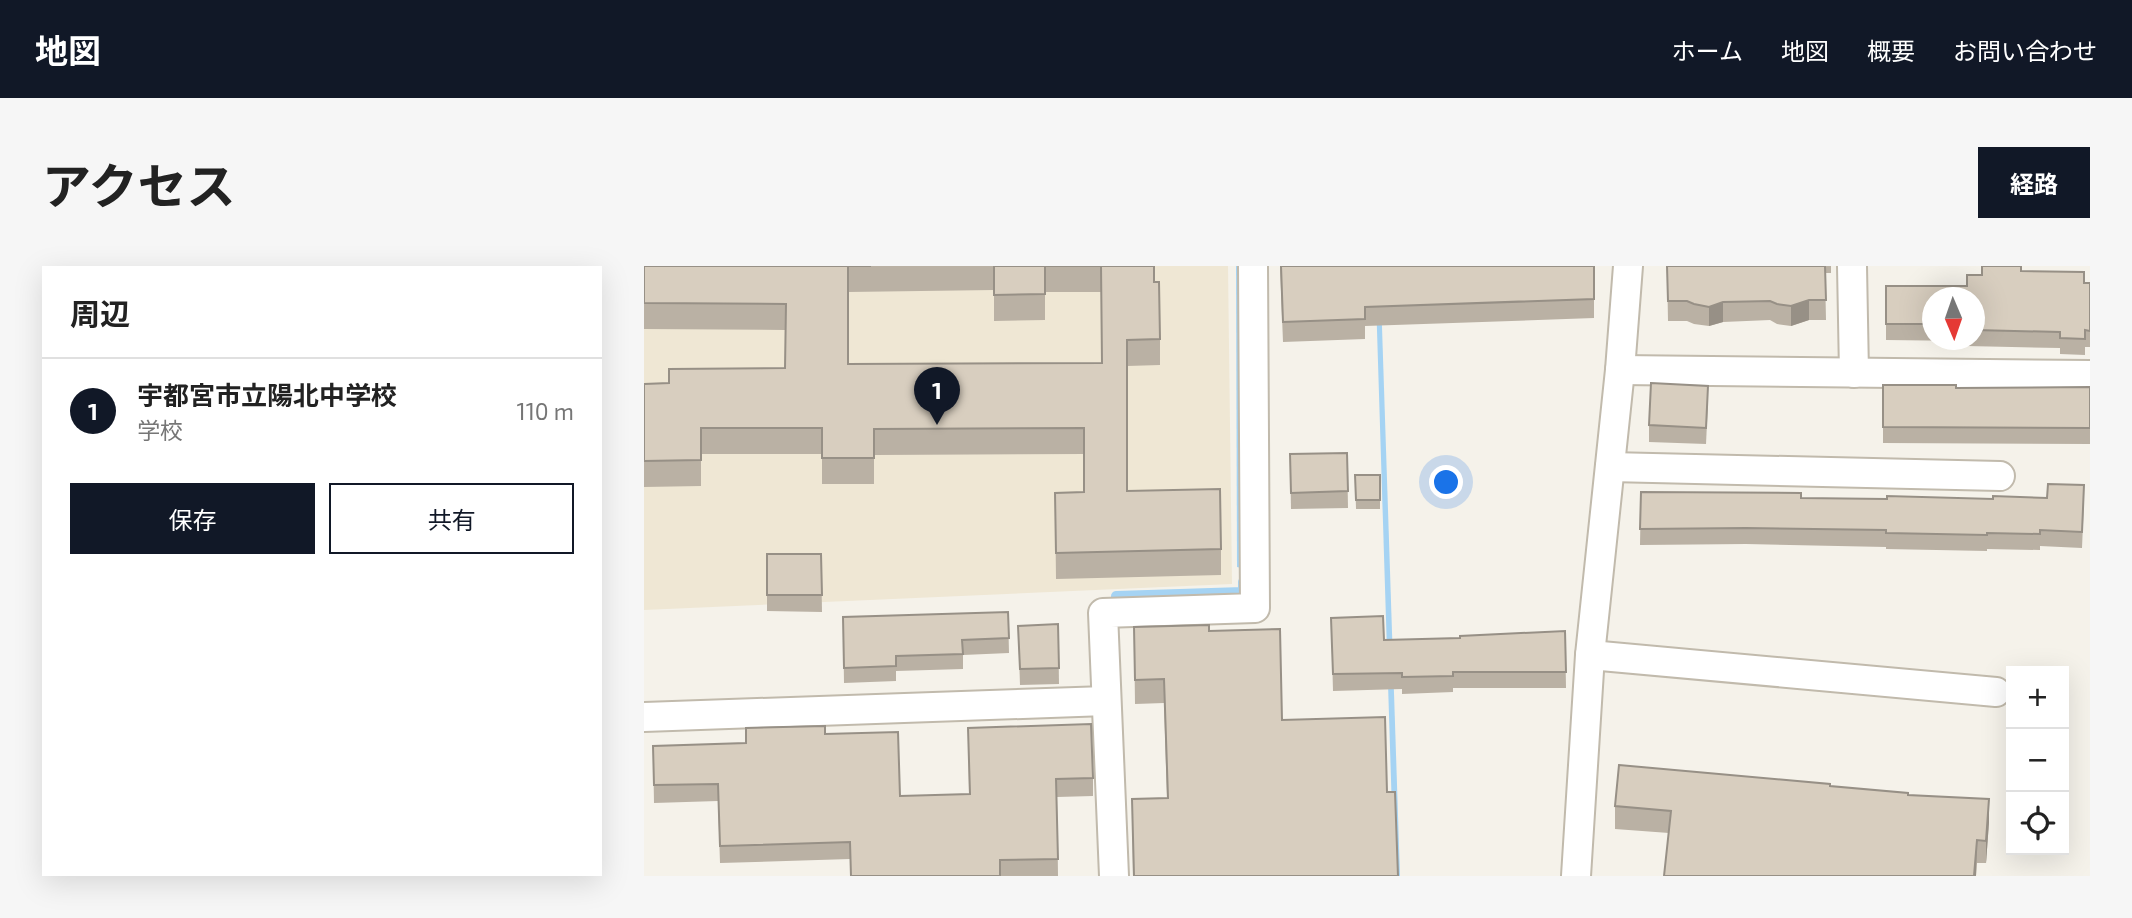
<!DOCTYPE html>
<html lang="ja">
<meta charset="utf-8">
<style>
:root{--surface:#fff;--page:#f6f6f6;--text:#222;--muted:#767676;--line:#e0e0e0;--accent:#111827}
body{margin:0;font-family:"Exo 2","Noto Sans JP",sans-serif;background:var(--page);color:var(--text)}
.controls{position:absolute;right:21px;bottom:21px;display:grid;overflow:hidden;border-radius:0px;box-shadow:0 7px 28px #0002}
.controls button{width:63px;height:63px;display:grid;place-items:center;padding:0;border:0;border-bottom:2px solid var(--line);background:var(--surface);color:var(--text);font:35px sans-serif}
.compass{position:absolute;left:1278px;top:21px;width:63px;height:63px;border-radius:50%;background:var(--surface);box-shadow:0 7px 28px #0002;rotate:178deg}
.you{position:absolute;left:803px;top:217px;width:24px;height:24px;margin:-18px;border:5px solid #fff;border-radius:50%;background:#1a73e8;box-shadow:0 0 0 10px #1a73e833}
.badge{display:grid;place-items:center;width:46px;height:46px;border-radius:50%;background:var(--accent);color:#fff;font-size:23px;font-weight:700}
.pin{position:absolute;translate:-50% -58px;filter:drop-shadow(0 2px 4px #0008)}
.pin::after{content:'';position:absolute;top:37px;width:24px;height:21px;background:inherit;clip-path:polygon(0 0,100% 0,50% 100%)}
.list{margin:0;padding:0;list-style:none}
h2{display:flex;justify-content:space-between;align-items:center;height:91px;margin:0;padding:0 28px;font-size:30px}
h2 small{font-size:23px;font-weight:400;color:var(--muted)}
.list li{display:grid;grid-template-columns:46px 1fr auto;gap:21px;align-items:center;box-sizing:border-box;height:105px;padding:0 28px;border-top:2px solid var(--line)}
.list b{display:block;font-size:26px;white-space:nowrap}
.list p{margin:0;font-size:23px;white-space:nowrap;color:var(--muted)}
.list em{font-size:23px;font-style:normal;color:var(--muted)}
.actions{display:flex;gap:14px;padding:21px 28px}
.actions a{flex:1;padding:16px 0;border:2px solid var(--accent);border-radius:0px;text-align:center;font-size:24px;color:var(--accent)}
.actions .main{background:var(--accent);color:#fff}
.icon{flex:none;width:38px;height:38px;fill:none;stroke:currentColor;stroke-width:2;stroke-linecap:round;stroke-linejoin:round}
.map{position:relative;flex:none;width:1446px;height:610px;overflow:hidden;border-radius:0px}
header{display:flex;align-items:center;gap:42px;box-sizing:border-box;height:98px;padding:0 35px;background:var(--accent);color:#fff}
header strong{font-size:33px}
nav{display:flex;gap:38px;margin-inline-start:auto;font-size:24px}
.intro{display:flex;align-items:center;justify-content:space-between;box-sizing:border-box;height:168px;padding:0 42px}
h1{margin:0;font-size:49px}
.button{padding:18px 32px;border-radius:0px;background:var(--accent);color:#fff;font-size:24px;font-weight:700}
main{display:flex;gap:42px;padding:0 42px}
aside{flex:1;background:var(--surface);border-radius:0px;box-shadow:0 7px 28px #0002}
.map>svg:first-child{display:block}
.education{fill:#efe7d4}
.water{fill:#a5d3f3}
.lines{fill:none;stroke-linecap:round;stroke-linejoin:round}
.stream{stroke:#a5d3f3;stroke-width:10}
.street-casing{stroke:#c1baac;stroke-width:32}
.street{stroke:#fff;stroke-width:28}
.wall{fill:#bab1a4;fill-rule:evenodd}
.shaded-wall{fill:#979086}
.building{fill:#d8cebf;stroke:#979086;stroke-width:2}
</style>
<header>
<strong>地図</strong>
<nav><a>ホーム</a><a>地図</a><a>概要</a><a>お問い合わせ</a></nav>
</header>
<div class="intro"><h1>アクセス</h1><a class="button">経路</a></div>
<main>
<aside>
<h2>周辺<small></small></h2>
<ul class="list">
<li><span class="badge">1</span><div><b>宇都宮市立陽北中学校</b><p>学校</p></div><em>110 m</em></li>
</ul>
<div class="actions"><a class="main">保存</a><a>共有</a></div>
</aside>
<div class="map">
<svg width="1446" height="610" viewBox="0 0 1446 610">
<rect width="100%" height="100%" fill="#f5f2ea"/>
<polygon class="education" points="0,0 584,0 588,318 0,344"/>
<g class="water">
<polygon points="592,0 601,0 602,303 593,301"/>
<polygon points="731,0 736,0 756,610 750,610"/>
</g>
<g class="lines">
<polyline class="stream" points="473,345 472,330 599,326 599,316"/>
<defs>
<g id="street">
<polyline points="1208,0 1210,107"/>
<polyline points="976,104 1446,109"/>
<polyline points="966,201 1356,210"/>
<polyline points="946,389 1352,426"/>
<polyline points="0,451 462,435"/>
<polyline points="470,610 459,347 611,342 609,0"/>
<polyline points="932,610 946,389 976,104 984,0"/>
</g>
</defs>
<use href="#street" class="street-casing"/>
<use href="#street" class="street"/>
</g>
<g class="wall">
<path d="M0 0H510V16L516 73V99L483 100V225L577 283V309L412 313 411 227 440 226V188L230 189V218H178V188H57V220L0 221V118L25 117 141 102V64L0 63ZM350 24V55L401 54V26H457L458 97 204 98V26Z"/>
<polygon points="636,0 950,0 950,52 721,60 721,73 639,76"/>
<polygon points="1023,0 1187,0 1187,7 1181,7 1182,54 1165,54 1147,60 1133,58 1126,54 1079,56 1065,60 1050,58 1043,55 1024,55"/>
<path d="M1377 5 1440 17H1446V81H1441V89L1416 88V82L1323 80V75L1242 74V20H1323L1338 9ZM1289 32H1331V74H1289Z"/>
<polygon points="1239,119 1312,122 1446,121 1446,178 1239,177"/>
<polygon points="1064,136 1062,178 1005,176 1005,159"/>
<polygon points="703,187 704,242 647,243 646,188"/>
<polygon points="711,209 736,209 736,243 712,243"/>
<polygon points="997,226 1157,232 1440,235 1438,282 1396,280 1396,284 1343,283 1343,285 1242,283 1242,281 1102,278 996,279"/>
<polygon points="123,288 177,288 178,346 123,345"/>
<polygon points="364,346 365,387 319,389 319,403 252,405 252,415 200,417 199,351"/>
<polygon points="687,352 740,374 816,372 921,365 922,422 809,422 809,426 758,428 758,423 689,425"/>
<polygon points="414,358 415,418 376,419 374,360"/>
<polygon points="490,361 565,365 638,454 743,526 754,610 489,610 488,533 523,532 520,437 491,438"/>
<polygon points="324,462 449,512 449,530 413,531 414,610 206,610 206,593 76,597 74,535 10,537 9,480 102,477 181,468 256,530 325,528"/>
<polygon points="1186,520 1264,529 1345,556 1342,597 1333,597 1332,610 1020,610 1025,567 971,563 971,540"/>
</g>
<g class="shaded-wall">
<polygon points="1165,34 1165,54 1147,60 1147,40"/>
<polygon points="1079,36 1079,56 1065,60 1065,41"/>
<polygon points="1345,533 1345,556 1342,597 1342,575"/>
<polygon points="1333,574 1332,610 1330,610"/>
</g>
<g class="building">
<polygon points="0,0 227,0 204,0 204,98 458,97 457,0 401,0 401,28 350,29 350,0 510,0 510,16 515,16 516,73 483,74 483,225 576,223 577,283 412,287 411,227 440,226 440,162 230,163 230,192 178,192 178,162 57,162 57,194 0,195 0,118 25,117 25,103 141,102 142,38 0,37"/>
<polygon points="637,0 950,0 950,33 721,41 721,53 639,56"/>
<polygon points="1023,0 1181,0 1182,34 1165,34 1147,40 1133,38 1126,35 1079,36 1065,41 1050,38 1043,35 1024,35"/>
<polygon points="1338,0 1377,0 1377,5 1440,6 1440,17 1446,17 1446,65 1441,64 1441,73 1416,72 1416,66 1331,64 1331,32 1289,32 1289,58 1242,58 1242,20 1323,20 1323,9 1338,9"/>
<polygon points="1007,117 1064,120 1062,162 1005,159"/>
<polygon points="1239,119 1312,119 1312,122 1446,121 1446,162 1239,161"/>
<polygon points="703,187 704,225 647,227 646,188"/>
<polygon points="711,209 736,209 736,234 712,234"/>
<polygon points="1404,218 1440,219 1438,266 1396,264 1396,268 1343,267 1343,269 1242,267 1242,264 1102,262 996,263 997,226 1157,227 1157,232 1243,233 1243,230 1349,233 1349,230 1403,232"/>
<polygon points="123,288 177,288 178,329 123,329"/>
<polygon points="364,346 365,372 318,374 319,388 252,390 252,400 200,402 199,351"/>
<polygon points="739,350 740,374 816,372 816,370 921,365 922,406 809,406 809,410 758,411 758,407 689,408 687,352"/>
<polygon points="414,358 415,402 376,403 374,360"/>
<polygon points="565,359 565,365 636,363 638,454 741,451 743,526 751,526 754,610 490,610 488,533 524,532 520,413 491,414 490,361"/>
<polygon points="447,458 449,512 412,513 414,593 356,594 356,610 207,610 206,576 76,580 74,518 10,519 9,480 102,477 102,462 181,460 181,468 254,466 256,530 326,528 324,462"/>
<polygon points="975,499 1186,518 1186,520 1264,527 1264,529 1345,533 1342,575 1333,574 1330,610 1020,610 1027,545 971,540"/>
</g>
</svg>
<div class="controls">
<button>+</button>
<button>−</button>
<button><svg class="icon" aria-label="locate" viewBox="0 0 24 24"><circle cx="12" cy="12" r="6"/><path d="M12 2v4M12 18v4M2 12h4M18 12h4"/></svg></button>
</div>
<svg class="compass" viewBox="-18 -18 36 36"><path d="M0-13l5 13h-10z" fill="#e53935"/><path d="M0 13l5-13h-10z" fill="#767676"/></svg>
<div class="you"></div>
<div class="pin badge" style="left:293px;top:159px">1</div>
</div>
</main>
